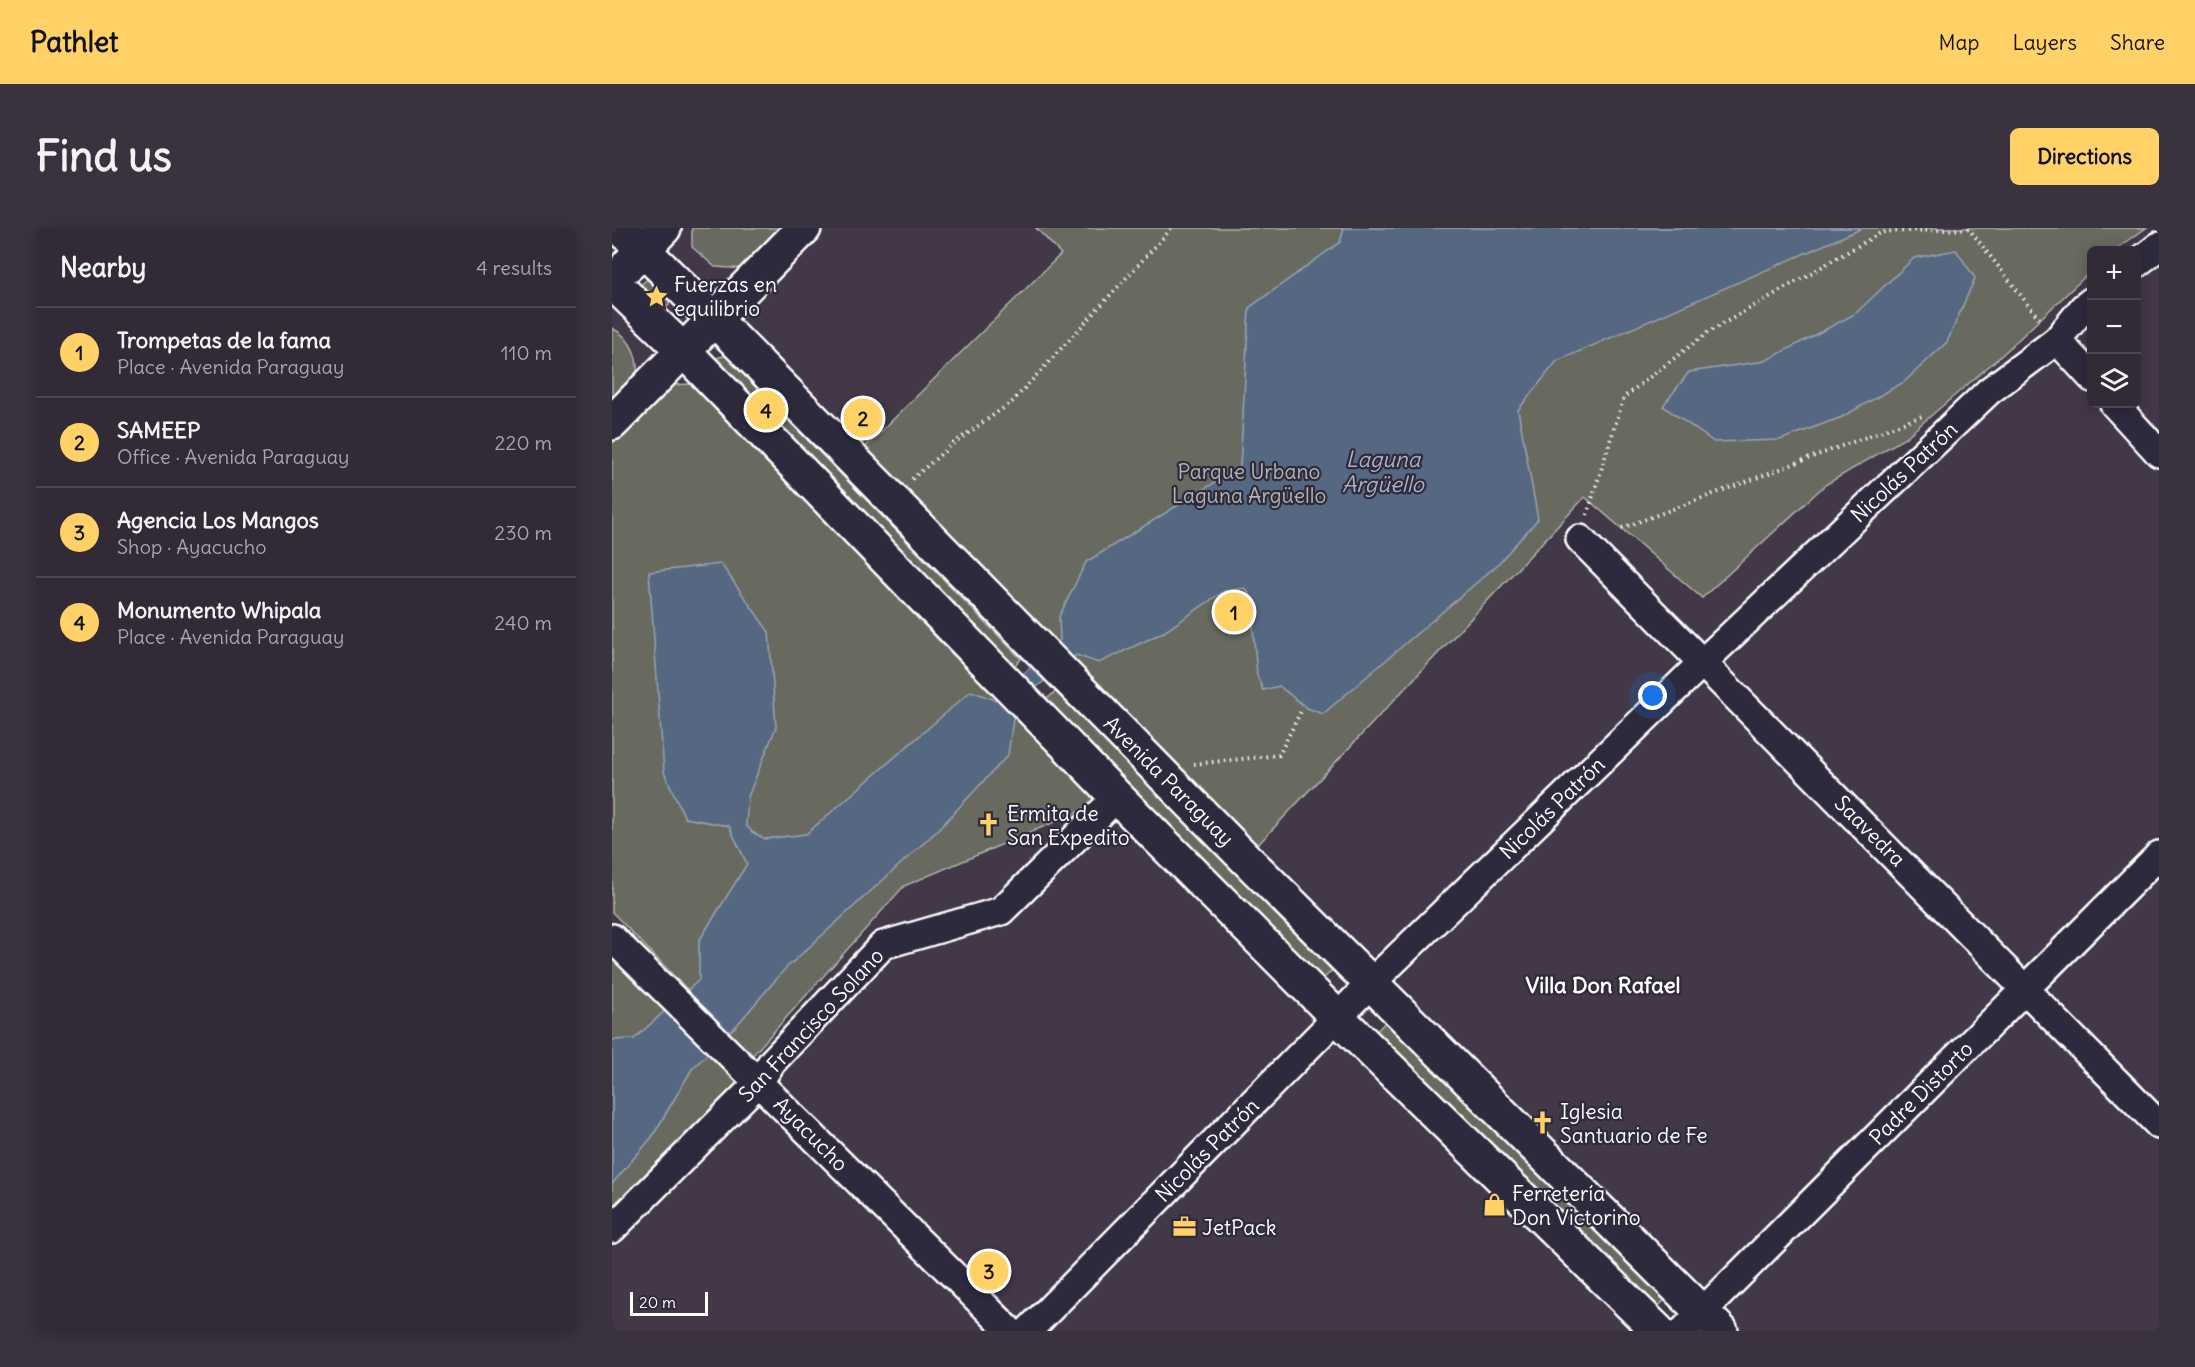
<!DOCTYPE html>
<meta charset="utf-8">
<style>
:root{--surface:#322a36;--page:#3a323e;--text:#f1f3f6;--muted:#a8a7ad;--line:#4d4651;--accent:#ffd166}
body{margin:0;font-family:Delius,sans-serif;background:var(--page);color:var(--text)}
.controls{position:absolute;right:18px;top:18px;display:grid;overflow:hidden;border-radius:9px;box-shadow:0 3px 15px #0003}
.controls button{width:54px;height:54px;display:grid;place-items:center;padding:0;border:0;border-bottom:2px solid var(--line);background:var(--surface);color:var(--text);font:30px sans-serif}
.scale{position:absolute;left:18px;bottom:15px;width:78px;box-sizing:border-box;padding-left:6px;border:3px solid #fff;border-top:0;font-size:16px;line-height:21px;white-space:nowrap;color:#fff;-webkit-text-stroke:4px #2f2a3d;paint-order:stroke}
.you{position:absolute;left:1041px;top:468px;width:21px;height:21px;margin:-15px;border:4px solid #fff;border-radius:50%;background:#1a73e8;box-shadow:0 0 0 9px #1a73e833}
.badge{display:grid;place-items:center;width:39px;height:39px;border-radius:50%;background:var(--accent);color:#111;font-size:20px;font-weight:700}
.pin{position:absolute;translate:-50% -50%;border:3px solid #fff;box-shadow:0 2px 6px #0006}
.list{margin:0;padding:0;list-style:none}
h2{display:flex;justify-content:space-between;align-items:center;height:78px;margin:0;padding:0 24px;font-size:26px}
h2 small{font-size:20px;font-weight:400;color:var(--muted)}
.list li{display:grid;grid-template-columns:39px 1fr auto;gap:18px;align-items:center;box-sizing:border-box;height:90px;padding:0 24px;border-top:2px solid var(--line)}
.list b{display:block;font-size:22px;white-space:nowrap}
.list p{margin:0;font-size:20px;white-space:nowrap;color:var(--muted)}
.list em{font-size:20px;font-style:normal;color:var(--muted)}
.icon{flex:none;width:33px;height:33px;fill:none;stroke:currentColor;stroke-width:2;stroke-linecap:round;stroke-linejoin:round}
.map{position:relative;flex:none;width:1547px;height:1103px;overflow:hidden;border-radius:9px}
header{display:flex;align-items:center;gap:36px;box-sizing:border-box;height:84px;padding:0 30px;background:var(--accent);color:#111}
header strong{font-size:28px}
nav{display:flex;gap:33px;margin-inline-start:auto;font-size:21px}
.intro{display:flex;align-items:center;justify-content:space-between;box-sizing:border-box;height:144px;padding:0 36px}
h1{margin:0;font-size:42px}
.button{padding:15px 27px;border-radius:9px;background:var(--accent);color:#111;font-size:21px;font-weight:700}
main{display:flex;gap:36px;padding:0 36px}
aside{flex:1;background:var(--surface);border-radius:9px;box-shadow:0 3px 15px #0003}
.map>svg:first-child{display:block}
.green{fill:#676b5e;stroke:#b3b5ae;stroke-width:1.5}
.water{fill:#566781;stroke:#9aa4b3;stroke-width:1.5}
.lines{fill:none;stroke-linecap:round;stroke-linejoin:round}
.minor-casing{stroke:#fff;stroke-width:32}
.secondary-casing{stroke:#fff;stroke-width:38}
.path{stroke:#fff;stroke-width:4;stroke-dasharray:1.5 4.5;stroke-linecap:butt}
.minor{stroke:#2f2a3d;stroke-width:27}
.secondary{stroke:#2f2a3d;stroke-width:33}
.labels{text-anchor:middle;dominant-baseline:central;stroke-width:4.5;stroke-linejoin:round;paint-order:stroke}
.poi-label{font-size:21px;fill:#fff;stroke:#2f2a3d;text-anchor:start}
.park-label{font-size:21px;fill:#b3b5ae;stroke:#2f2a3d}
.street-label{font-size:21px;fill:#fff;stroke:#2f2a3d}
.water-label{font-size:22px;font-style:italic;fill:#aab3c0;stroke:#2f2a3d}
.neighbourhood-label{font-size:22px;font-weight:bold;fill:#fff;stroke:#2f2a3d}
</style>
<header>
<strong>Pathlet</strong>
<nav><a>Map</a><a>Layers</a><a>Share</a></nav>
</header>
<div class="intro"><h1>Find us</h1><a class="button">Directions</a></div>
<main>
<aside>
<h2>Nearby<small>4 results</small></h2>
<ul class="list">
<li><span class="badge">1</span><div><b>Trompetas de la fama</b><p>Place · Avenida Paraguay</p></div><em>110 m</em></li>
<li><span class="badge">2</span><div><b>SAMEEP</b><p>Office · Avenida Paraguay</p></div><em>220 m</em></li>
<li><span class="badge">3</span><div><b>Agencia Los Mangos</b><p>Shop · Ayacucho</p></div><em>230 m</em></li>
<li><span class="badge">4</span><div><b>Monumento Whipala</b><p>Place · Avenida Paraguay</p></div><em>240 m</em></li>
</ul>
</aside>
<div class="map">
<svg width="1547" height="1103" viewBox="0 0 1547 1103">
<rect width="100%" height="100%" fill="#423848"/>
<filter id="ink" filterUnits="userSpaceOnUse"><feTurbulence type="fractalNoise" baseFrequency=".0167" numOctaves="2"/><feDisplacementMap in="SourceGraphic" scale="12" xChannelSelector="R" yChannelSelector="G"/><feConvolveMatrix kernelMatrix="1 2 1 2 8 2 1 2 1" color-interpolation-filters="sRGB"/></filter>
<g filter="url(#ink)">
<g class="green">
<polygon points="80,0 174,0 134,41 103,39 80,19"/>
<polygon points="424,0 1534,0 1503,22 1480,22 1479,43 1390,127 1293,210 1213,257 1090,370 973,269 641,622 248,224 449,26"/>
<polygon points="37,50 58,70 57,77 50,83 28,63 28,57"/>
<path d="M0 100C19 109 30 133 23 153 20 161 7 171 0 177Z"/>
<polygon points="114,128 409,431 398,443 102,134 107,129"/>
<polygon points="81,156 339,425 492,573 292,658 140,828 0,684 0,216 57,157"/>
<polygon points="449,458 726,737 710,752 433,473"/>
<polygon points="0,730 130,859 0,978"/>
<polygon points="777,790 1055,1070 1039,1085 762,806"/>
</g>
<g class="water">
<polygon points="732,0 1251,0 945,133 906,182 926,291 884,338 711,486 695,480 667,458 651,462 645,447 641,400 643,374 633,360 612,363 552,404 487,435 464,427 403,477 396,527 326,602 172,742 125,797 80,841 40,909 0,956 0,812 22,811 87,752 87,713 135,636 117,598 73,590 52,544 37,344 109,336 157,404 164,499 136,569 134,597 140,604 153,611 194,606 359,463 383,472 448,412 447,389 474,334 628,239 637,80 728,14"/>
<polygon points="1344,22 1363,50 1335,114 1292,154 1230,189 1168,212 1102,214 1051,178 1077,144 1153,133 1243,86 1302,30"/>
</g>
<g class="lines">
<defs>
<g id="minor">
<polyline points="1524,36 1547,18"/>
<polyline points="1445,112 1480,150"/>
<polyline points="1502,176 1547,225"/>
<polyline points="968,311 1547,897"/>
<polyline points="0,710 398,1103"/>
<polyline points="0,1001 147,854 160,834 271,717 389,683 505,569"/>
<polyline points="416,1103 759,755 1091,434 1377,163 1445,112 1471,80 1480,73"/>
<polyline points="1071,1103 1547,627"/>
</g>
<g id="secondary">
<polyline points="9,0 123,112 627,624 1109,1103"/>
<polyline points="16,37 52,0"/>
<polyline points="0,54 72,123 505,569 725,789 1046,1103"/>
<polyline points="0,195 192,0"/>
</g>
</defs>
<use href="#minor" class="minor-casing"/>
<use href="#secondary" class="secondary-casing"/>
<g class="path">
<polyline points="300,251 342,215 400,174 560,0"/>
<polyline points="975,287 1012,169 1095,105 1270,4 1357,1 1429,93"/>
<polyline points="1010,300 1313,187"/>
<polyline points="582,536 667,527 690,481"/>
</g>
<use href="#minor" class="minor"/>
<use href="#secondary" class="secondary"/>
</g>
</g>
<defs>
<symbol id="sight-bare" viewBox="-9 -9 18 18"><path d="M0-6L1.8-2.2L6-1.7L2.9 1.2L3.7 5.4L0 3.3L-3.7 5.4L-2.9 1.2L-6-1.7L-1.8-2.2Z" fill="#ffd166" stroke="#2f2a3d" stroke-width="2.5" paint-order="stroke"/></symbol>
<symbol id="church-bare" viewBox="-9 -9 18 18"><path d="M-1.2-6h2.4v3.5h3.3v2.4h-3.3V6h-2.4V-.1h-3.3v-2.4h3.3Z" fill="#ffd166" stroke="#2f2a3d" stroke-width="2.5" paint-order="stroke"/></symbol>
<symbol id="shop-bare" viewBox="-9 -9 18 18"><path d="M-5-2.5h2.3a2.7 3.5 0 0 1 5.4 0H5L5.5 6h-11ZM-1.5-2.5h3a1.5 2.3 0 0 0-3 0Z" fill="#ffd166" stroke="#2f2a3d" stroke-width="2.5" paint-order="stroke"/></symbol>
<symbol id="office-bare" viewBox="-9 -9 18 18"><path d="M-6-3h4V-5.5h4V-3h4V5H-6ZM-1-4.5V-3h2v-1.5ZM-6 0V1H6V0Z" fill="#ffd166" stroke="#2f2a3d" stroke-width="2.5" paint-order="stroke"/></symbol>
</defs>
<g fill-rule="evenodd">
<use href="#sight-bare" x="28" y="52" width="33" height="33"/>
<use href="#church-bare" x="360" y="580" width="33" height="33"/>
<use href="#church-bare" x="914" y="878" width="33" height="33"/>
<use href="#shop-bare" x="866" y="960" width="33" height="33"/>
<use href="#office-bare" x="556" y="982" width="33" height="33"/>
</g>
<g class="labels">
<g class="poi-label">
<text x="62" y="56">Fuerzas en<tspan x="62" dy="24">equilibrio</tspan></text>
<text x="395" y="585">Ermita de<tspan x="395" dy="24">San Expedito</tspan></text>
<text x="948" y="883">Iglesia<tspan x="948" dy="24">Santuario de Fe</tspan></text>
<text x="900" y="965">Ferretería<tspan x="900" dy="24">Don Victorino</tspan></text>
<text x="590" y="999">JetPack</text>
</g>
<g class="park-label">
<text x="637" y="243">Parque Urbano<tspan x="637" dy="24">Laguna Argüello</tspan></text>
</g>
<g class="street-label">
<text transform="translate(1292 244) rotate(-43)">Nicolás Patrón</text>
<text transform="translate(557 553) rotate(45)">Avenida Paraguay</text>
<text transform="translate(940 580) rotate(-44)">Nicolás Patrón</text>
<text transform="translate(1258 603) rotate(45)">Saavedra</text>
<text transform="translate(199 797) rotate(-47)">San Francisco Solano</text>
<text transform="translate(1309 865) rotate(-45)">Padre Distorto</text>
<text transform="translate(199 906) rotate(45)">Ayacucho</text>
<text transform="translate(595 922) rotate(-45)">Nicolás Patrón</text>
</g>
<g class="water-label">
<text x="771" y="231">Laguna<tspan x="771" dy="25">Argüello</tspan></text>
</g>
<g class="neighbourhood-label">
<text x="991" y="757">Villa Don Rafael</text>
</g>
</g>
</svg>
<div class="controls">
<button>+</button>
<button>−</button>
<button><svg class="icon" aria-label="layers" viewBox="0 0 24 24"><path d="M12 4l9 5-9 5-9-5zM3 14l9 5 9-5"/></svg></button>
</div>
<div class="scale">20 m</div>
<div class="you"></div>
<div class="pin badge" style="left:622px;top:384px">1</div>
<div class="pin badge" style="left:251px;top:190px">2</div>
<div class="pin badge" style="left:377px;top:1043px">3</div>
<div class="pin badge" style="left:154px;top:182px">4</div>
</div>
</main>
